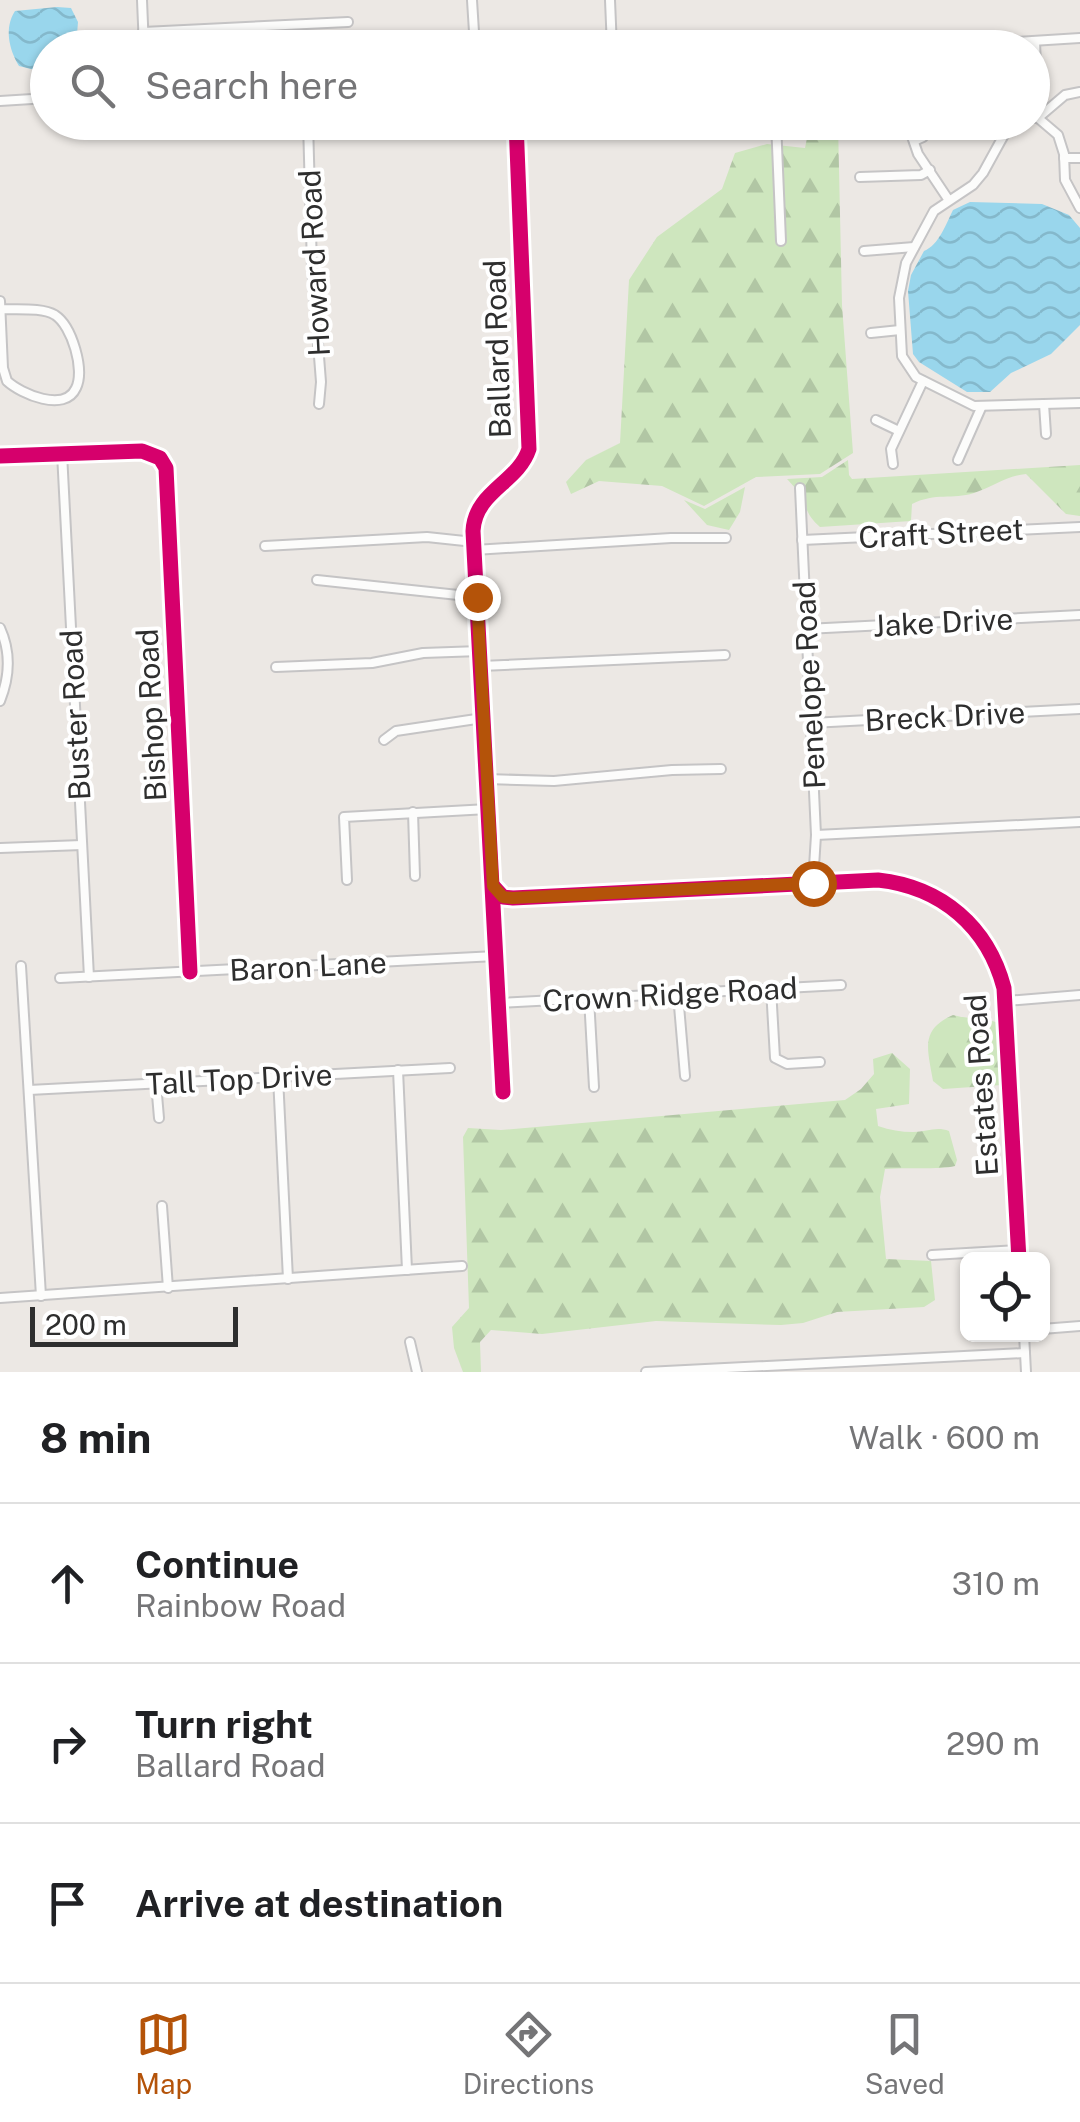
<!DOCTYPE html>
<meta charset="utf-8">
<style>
:root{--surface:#fff;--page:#f2f2f2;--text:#202124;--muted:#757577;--line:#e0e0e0;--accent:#b45309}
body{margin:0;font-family:"Public Sans",sans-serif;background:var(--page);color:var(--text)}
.controls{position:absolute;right:30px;bottom:30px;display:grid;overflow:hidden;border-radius:15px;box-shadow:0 2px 8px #0004}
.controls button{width:90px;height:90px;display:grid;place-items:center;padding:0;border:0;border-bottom:2px solid var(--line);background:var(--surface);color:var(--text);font:50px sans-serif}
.scale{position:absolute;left:30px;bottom:25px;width:208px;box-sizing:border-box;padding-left:10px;border:5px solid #2e2e2e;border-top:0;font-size:28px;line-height:35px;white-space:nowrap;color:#2e2e2e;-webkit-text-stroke:8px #fff;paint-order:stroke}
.stop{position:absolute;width:30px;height:30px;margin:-22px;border:8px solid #b45309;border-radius:50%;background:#fff}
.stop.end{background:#b45309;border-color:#fff;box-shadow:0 2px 10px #0008}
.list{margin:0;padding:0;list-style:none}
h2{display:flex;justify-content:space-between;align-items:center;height:130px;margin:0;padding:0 40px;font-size:42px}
h2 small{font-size:32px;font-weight:400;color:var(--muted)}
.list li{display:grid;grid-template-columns:65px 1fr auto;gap:30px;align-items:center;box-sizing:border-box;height:160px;padding:0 40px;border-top:2px solid var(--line)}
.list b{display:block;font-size:38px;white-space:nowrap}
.list p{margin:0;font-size:32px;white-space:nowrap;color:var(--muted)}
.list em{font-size:32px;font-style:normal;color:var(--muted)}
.icon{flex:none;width:55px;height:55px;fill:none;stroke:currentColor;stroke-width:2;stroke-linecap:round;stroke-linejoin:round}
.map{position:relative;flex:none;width:1080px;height:1372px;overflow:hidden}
.search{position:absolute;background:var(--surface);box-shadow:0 2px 8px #0004;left:30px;right:30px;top:30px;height:110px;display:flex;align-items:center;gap:25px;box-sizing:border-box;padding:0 35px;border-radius:55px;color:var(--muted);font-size:38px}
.sheet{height:610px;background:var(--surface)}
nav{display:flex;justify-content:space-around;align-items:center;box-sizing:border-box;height:140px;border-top:2px solid var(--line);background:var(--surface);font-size:28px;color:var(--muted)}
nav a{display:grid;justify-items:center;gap:5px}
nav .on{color:var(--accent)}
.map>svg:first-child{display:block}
.forest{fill:url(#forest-firs)}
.water{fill:url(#water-waves)}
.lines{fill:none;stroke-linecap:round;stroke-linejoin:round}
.minor-casing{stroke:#c5c4c5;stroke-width:12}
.minor{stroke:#fcfcfb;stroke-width:8}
.cycleway-casing{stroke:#fff;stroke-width:21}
.cycleway{stroke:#d6006c;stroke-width:15}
.route{stroke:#b45309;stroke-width:12}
.labels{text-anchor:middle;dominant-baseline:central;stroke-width:8;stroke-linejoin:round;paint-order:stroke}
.street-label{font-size:30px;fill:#2e2e2e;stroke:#fff}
</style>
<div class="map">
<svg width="1080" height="1372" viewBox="0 0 1080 1372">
<defs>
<pattern id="forest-firs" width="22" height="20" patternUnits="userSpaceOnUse" patternTransform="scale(2.5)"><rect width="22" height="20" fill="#cee6be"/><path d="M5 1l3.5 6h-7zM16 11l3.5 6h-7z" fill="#b1c6a4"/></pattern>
<pattern id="water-waves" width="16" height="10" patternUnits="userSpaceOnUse" patternTransform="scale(2.5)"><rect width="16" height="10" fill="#99d6ec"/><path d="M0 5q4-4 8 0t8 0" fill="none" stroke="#84b8cb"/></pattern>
</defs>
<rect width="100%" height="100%" fill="#ece8e4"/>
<g class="forest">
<polygon points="810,123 838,123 842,305 853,453 820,474 756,477 704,506 662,486 599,481 571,494 566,482 586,460 620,443 629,280 657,237 722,189 735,153 767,144 805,148"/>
<path d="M848 460 849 475 852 479 1080 465V516L1066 514 1026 474C1006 476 993 487 974 493 952 500 936 492 912 504L911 521 820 527C805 514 804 504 803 484H797V490L787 479 822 477Z"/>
<polygon points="745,487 740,512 729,530 707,525 684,500 705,509"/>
<path d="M953 1015C970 1020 986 1017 1001 1024L1005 1075 1002 1085 943 1089 933 1081C928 1050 919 1030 953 1015Z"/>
<path d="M892 1053 910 1069 909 1104 876 1109 878 1126C890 1130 901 1132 913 1132 927 1132 936 1126 949 1131L957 1160 955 1166C939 1170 905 1167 885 1169L880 1197 886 1259 931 1261 935 1300 924 1307 837 1312 803 1323 781 1325 656 1321 542 1334 491 1330 480 1342 481 1372H463L454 1348 452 1327 469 1308 463 1137 468 1128 501 1130 845 1100 861 1089 874 1074 873 1059Z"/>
</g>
<g class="water">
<path d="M57 7 71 8 78 22 76 47 48 48 47 73 19 66C9 49 4 28 15 11Z"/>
<path d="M970 202 1042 204 1069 215 1080 228V325L1051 354 1011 373 990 392H967L919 362 913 354 908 291 911 275 924 251C939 245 946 224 953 210Z"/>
</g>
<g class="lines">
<defs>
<g id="minor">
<polyline points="142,0 144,48"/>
<polyline points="472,0 475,48"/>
<polyline points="610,0 612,48"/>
<polyline points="143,32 348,22"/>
<polyline points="1035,41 1038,118"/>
<polyline points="924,48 1080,38"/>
<polyline points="0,101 48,98"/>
<polyline points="1032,118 1038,118 1058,135 1064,154 1065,180 1080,208"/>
<polyline points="1038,118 1065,95 1080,92"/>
<polyline points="308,122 312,267 321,382 319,404"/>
<polyline points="776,122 781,241"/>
<polyline points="907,122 918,154 948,199"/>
<polyline points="1011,122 983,173 973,185 934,211 906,263 899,298 902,356 916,377 974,406 1080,403"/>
<polyline points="914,141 923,137 932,122"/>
<polyline points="1064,158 1080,158"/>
<polyline points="860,177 921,175 930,170"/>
<polyline points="864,251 914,247"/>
<path d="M0 301 3 368 7 381C21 394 65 413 76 388 85 370 72 326 55 315 42 307 16 310 1 309"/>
<polyline points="871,333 900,330"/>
<polyline points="1044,404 1046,434"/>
<polyline points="876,420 899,431"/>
<polyline points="62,453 89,977"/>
<polyline points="0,456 142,451 160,458 166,468 190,972"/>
<polyline points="958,460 981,408"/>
<polyline points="893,464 891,449 923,381"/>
<polyline points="800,488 816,835 813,883"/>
<polyline points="802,540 1080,527"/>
<polyline points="265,546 427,537 474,542"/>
<polyline points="474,550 671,538 726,538"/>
<polyline points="317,580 477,597"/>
<path d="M0 628C11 652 10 676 0 701"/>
<polyline points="806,629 1080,615"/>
<polyline points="481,666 725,655"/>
<polyline points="276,667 372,663 423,653 480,651"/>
<polyline points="811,723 1080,709"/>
<polyline points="384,740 396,731 483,718"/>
<polyline points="487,779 554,781 672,770 721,769"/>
<polyline points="413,812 415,876"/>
<polyline points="816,835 1080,822"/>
<polyline points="0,848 82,845"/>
<polyline points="347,880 344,817 488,809"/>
<path d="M493 887 503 897 513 898 878 880C942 887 988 927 1004 988L1019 1260"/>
<polyline points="21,966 41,1296"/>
<polyline points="60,978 496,956"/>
<polyline points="771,988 775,1058 787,1064 820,1062"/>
<polyline points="678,994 685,1076"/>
<polyline points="589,998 594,1087"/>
<polyline points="1006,1001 1080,995"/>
<polyline points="499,1003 841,985"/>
<polyline points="398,1070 407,1270"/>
<polyline points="278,1077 288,1279"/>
<polyline points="156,1083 159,1118"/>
<polyline points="29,1090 450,1068"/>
<path d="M503 1092 473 531C475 491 518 483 529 449L516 122"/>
<polyline points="162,1206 168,1288"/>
<polyline points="932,1255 1019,1250"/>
<polyline points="0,1298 462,1266"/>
<polyline points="1042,1329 1080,1326"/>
<polyline points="1024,1334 1026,1372"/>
<polyline points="410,1342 417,1372"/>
<polyline points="646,1372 1025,1353"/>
</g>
</defs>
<use href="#minor" class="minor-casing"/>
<use href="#minor" class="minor"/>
<defs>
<g id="cycleway">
<polyline points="0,456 142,451 160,458 166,468 190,972"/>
<path d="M493 886 503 897 513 898 878 880C942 887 988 927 1004 988L1019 1260"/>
<path d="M503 1092 473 531C475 491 518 483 529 449L516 122"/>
</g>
</defs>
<use href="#cycleway" class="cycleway-casing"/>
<use href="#cycleway" class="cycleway"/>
</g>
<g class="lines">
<polyline class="route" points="477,597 493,886 503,897 512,898 813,883"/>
</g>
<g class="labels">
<g class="street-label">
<text transform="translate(314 263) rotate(-93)">Howard Road</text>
<text transform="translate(497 349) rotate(-92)">Ballard Road</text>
<text transform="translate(941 533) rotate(-3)">Craft Street</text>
<text transform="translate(943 622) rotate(-3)">Jake Drive</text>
<text transform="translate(809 685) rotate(-93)">Penelope Road</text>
<text transform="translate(75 715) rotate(-93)">Buster Road</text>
<text transform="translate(151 715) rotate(-93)">Bishop Road</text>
<text transform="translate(945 716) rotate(-3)">Breck Drive</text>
<text transform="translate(308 966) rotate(-3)">Baron Lane</text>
<text transform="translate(670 994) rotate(-3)">Crown Ridge Road</text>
<text transform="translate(239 1079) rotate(-3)">Tall Top Drive</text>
<text transform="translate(981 1085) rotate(-94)">Estates Road</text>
</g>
</g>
</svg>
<div class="controls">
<button><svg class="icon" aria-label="locate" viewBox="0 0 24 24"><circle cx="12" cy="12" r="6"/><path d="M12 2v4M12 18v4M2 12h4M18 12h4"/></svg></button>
</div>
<div class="scale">200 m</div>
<div class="stop" style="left:813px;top:883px"></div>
<div class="stop end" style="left:477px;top:597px"></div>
<div class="search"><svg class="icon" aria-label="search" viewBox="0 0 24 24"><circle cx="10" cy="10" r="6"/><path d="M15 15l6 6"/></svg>Search here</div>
</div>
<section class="sheet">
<h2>8 min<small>Walk · 600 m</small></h2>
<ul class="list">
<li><svg class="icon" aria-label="ahead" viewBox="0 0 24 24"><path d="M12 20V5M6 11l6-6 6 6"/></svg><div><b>Continue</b><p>Rainbow Road</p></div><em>310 m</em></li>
<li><svg class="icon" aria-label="right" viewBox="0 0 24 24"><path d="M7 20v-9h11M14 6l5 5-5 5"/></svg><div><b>Turn right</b><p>Ballard Road</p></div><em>290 m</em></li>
<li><svg class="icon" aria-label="arrive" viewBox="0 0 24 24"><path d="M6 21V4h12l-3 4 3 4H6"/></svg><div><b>Arrive at destination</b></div></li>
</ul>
</section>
<nav>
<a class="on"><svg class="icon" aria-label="map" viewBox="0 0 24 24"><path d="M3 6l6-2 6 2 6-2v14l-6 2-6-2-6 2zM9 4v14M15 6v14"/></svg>Map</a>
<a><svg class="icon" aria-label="directions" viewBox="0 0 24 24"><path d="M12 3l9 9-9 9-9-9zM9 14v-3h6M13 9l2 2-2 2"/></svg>Directions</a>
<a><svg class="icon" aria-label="saved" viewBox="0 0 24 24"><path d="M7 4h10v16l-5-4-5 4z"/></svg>Saved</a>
</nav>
